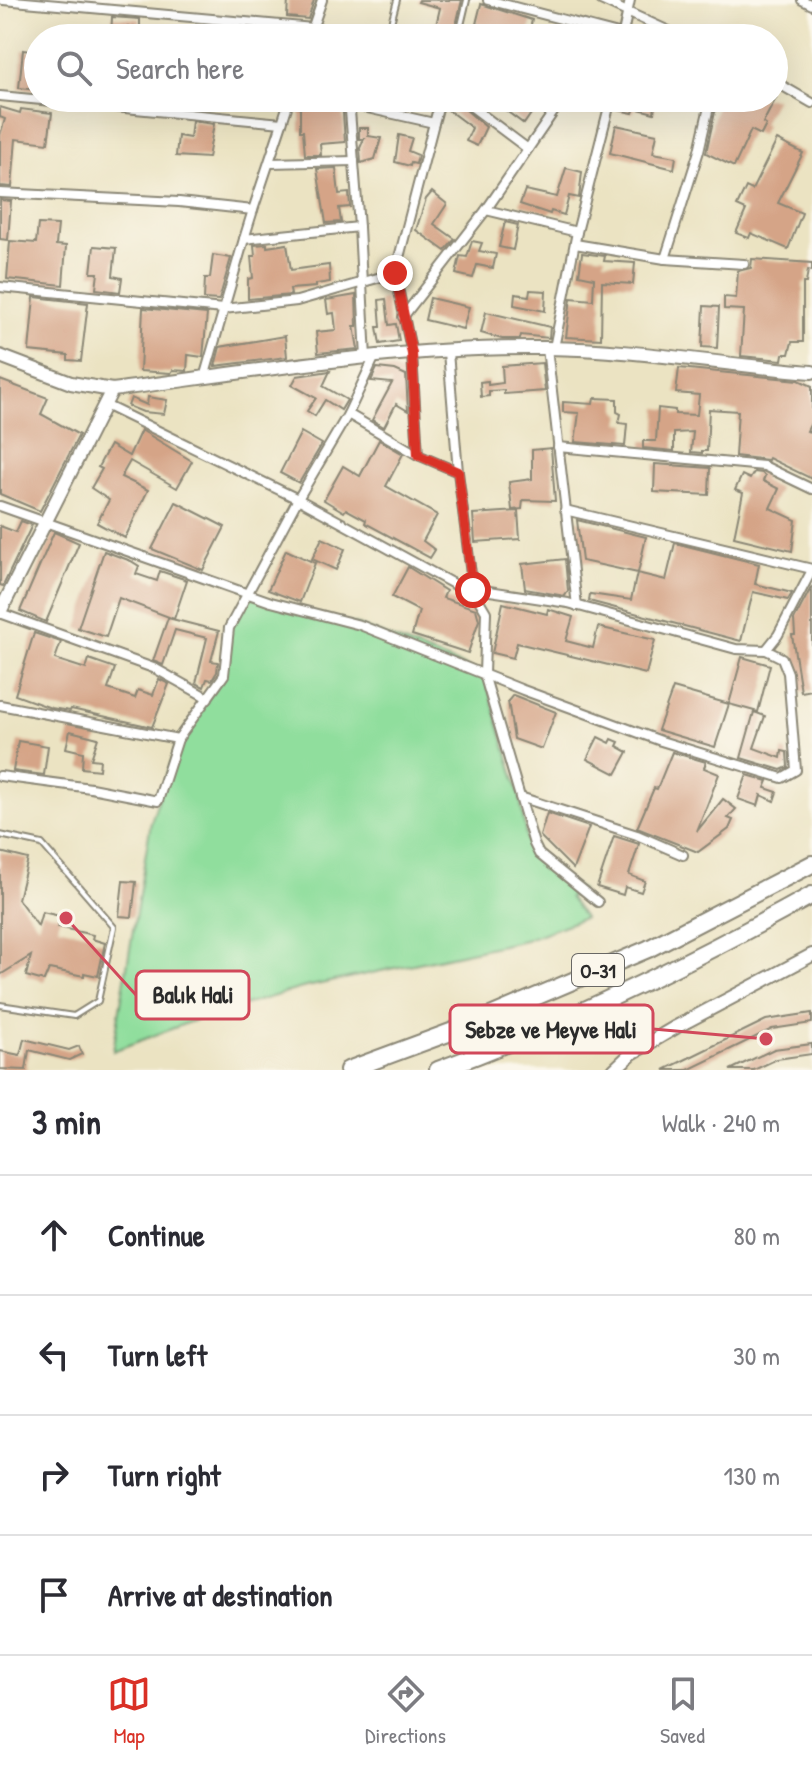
<!DOCTYPE html>
<meta charset="utf-8">
<style>
:root{--surface:#fff;--page:#f7f7f7;--text:#2b2b33;--muted:#7c7c81;--line:#e1e1e2;--accent:#d93025}
body{margin:0;font-family:"Patrick Hand",sans-serif;background:var(--page);color:var(--text)}
.stop{position:absolute;width:24px;height:24px;margin:-18px;border:6px solid #d93025;border-radius:50%;background:#fff}
.stop.end{background:#d93025;border-color:#fff;box-shadow:0 2px 8px #0008}
.list{margin:0;padding:0;list-style:none}
h2{display:flex;justify-content:space-between;align-items:center;height:104px;margin:0;padding:0 32px;font-size:34px}
h2 small{font-size:26px;font-weight:400;color:var(--muted)}
.list li{display:grid;grid-template-columns:52px 1fr auto;gap:24px;align-items:center;box-sizing:border-box;height:120px;padding:0 32px;border-top:2px solid var(--line)}
.list b{display:block;font-size:30px;white-space:nowrap}
.list em{font-size:26px;font-style:normal;color:var(--muted)}
.icon{flex:none;width:44px;height:44px;fill:none;stroke:currentColor;stroke-width:2;stroke-linecap:round;stroke-linejoin:round}
.map{position:relative;flex:none;width:812px;height:1070px;overflow:hidden}
.search{position:absolute;background:var(--surface);box-shadow:0 8px 32px #0002;left:24px;right:24px;top:24px;height:88px;display:flex;align-items:center;gap:20px;box-sizing:border-box;padding:0 28px;border-radius:44px;color:var(--muted);font-size:30px}
.sheet{height:584px;background:var(--surface)}
nav{display:flex;justify-content:space-around;align-items:center;box-sizing:border-box;height:112px;border-top:2px solid var(--line);background:var(--surface);font-size:22px;color:var(--muted)}
nav a{display:grid;justify-items:center;gap:4px}
nav .on{color:var(--accent)}
.map>svg:first-child{display:block}
.green{fill:#90de9d;stroke:#5e8464;stroke-width:2}
.building{fill:#d5a487}
.lines{fill:none;stroke-linecap:round;stroke-linejoin:round}
.lane-casing{stroke:#8b8776;stroke-width:8}
.street-casing{stroke:#8b8776;stroke-width:12}
.secondary-casing{stroke:#8b8776;stroke-width:16}
.highway-casing{stroke:#8b8776;stroke-width:20}
.lane{stroke:#fff;stroke-width:4}
.street{stroke:#fff;stroke-width:8}
.secondary{stroke:#fff;stroke-width:12}
.highway{stroke:#fff;stroke-width:16}
.route{stroke:#d93025;stroke-width:10}
.labels{text-anchor:middle;dominant-baseline:central;stroke-width:6;stroke-linejoin:round;paint-order:stroke}
.shield{fill:#fbf7ec;stroke:#696865;stroke-width:2}
.shield-label{font-size:20px;font-weight:bold;fill:#2b2b2b}
.leader{fill:none;stroke:#d1495b;stroke-width:3}
.callout-dot{fill:#d1495b;stroke:#fbf7ec;stroke-width:3}
.callout{fill:#fbf7ec;stroke:#d1495b;stroke-width:3}
.callout-label{font-size:24px;text-anchor:middle;font-weight:bold;fill:#2b2b2b}
</style>
<div class="map">
<svg width="812" height="1070" viewBox="0 0 812 1070">
<rect width="100%" height="100%" fill="#fbf7ec"/>
<filter id="ink" filterUnits="userSpaceOnUse"><feTurbulence type="fractalNoise" baseFrequency=".0125" numOctaves="2"/><feDisplacementMap in="SourceGraphic" scale="16" xChannelSelector="R" yChannelSelector="G"/><feConvolveMatrix kernelMatrix="1 2 1 2 8 2 1 2 1" color-interpolation-filters="sRGB"/></filter>
<filter id="wash" filterUnits="userSpaceOnUse"><feTurbulence type="fractalNoise" baseFrequency=".006" numOctaves="4" result="noise"/><feDisplacementMap in="SourceGraphic" scale="32" xChannelSelector="R" yChannelSelector="G"/><feGaussianBlur stdDeviation="1.8" result="paint"/><feColorMatrix in="noise" values="0 0 0 0 0 0 0 0 0 0 0 0 0 0 0 0 0 1.4 0 .05"/><feComposite in="paint" operator="in"/></filter>
<g filter="url(#wash)">
<rect width="100%" height="100%" fill="#ebe3c2"/>
<polygon class="green" points="248,594 360,626 484,674 520,797 529,856 581,890 569,897 584,918 525,940 302,988 203,1017 113,1051 151,822 178,739 224,675 229,628"/>
<g id="blocks">
<g class="building">
<polygon points="288,0 314,0 308,19 287,17"/>
<polygon points="419,0 462,0 453,38 434,34 440,8 418,2"/>
<polygon points="481,4 532,20 528,38 516,36 517,32 476,24"/>
<polygon points="112,17 140,19 140,28 128,27 127,38 111,38"/>
<polygon points="23,50 38,52 38,90 19,88"/>
<polygon points="300,98 342,99 345,142 320,144 321,155 305,155 303,131 300,131"/>
<polygon points="452,98 486,127 477,146 466,141 472,128 448,110 451,106 448,104"/>
<polygon points="501,98 554,98 546,110 535,108 524,124 497,104"/>
<polygon points="621,98 655,106 654,113 635,108 633,113 618,110"/>
<polygon points="718,98 737,100 738,98 776,98 763,123 766,125 761,135 751,130 734,167 706,153"/>
<polygon points="0,107 20,113 21,109 52,113 48,143 16,139 12,187 0,186 0,135 5,119 0,117"/>
<polygon points="192,121 214,124 208,158 176,156 178,136 190,138"/>
<polygon points="616,125 657,134 653,153 676,157 674,169 610,153"/>
<polygon points="359,128 368,128 368,136 381,138 375,159 361,163 360,148 364,139 359,139"/>
<polygon points="399,135 412,138 408,151 418,155 416,164 411,163 410,166 395,162"/>
<polygon points="777,140 803,153 778,203 802,213 788,249 751,233 749,238 736,233 746,210 737,206 746,187 752,190"/>
<polygon points="336,168 339,194 349,193 350,207 339,208 341,222 326,223 317,169"/>
<polygon points="566,168 582,172 579,198 569,196 564,215 551,211 550,214 520,204 525,190 557,197"/>
<polygon points="432,192 447,204 434,224 455,239 445,251 416,230 426,199"/>
<polygon points="0,200 11,201 8,240 0,239"/>
<polygon points="505,222 518,225 513,250 499,247"/>
<polygon points="38,224 58,225 56,245 66,246 63,285 7,279 10,241 36,243"/>
<polygon points="472,241 482,243 479,251 496,254 493,268 477,265 473,278 456,274 460,256 467,257"/>
<polygon points="267,244 267,247 287,244 291,270 329,265 330,282 316,284 316,287 290,289 291,295 248,299 248,279 253,278 251,256 255,256 254,245"/>
<polygon points="94,246 116,248 113,276 122,278 120,292 96,289 98,273 91,273"/>
<polygon points="582,253 605,256 604,261 635,263 633,284 602,282 601,339 566,337 571,298 593,300 594,278 579,275"/>
<polygon points="213,255 231,258 219,300 204,299 205,278 210,278"/>
<polygon points="752,259 812,263 812,271 808,270 806,283 803,283 803,342 792,342 789,354 783,354 782,360 741,356 744,310 724,309 724,297 736,298 738,271 751,268"/>
<polygon points="530,290 546,291 545,311 514,305 515,294 529,296"/>
<polygon points="356,295 357,326 354,326 358,349 318,353 316,332 336,330 334,313 328,314 326,300"/>
<polygon points="34,297 88,303 81,361 68,360 68,355 29,351"/>
<polygon points="430,298 469,307 463,329 425,320"/>
<polygon points="386,299 389,325 396,324 399,341 380,344 377,327 381,327 379,300"/>
<polygon points="704,306 719,307 717,348 702,347"/>
<polygon points="143,308 207,314 203,357 188,355 187,371 173,370 171,373 140,371"/>
<polygon points="486,312 550,327 549,338 521,335 520,339 502,339 481,333"/>
<polygon points="285,336 287,357 215,366 220,347"/>
<polygon points="542,363 545,391 504,394 504,390 489,391 489,396 481,397 480,382 488,381 488,385 503,383 502,366"/>
<polygon points="377,368 395,370 406,375 408,411 396,404 384,427 372,420 392,383 371,381"/>
<polygon points="679,368 799,380 812,386 812,421 807,431 812,433 812,479 769,458 768,460 735,456 738,411 709,409 707,451 702,451 702,453 691,452 693,432 674,433 674,451 643,448 643,441 656,441 658,408 675,410 675,414 697,415 699,395 676,393"/>
<polygon points="330,371 323,386 347,400 341,410 325,400 315,416 307,411 316,398 292,385 297,376"/>
<polygon points="0,380 48,398 41,414 79,435 40,511 0,494"/>
<polygon points="148,397 167,400 164,414 143,412 128,406 131,398 147,405"/>
<polygon points="594,398 617,399 617,412 621,414 619,423 627,424 625,446 575,442 579,413 563,412 563,402 593,404"/>
<polygon points="141,430 192,461 177,488 130,461 121,477 148,490 125,538 97,523 109,500 91,488 102,469 98,467 110,445 129,456"/>
<polygon points="301,432 322,444 299,483 280,473"/>
<polygon points="379,440 403,454 386,486 437,515 423,541 435,550 430,558 365,523 366,520 346,509 344,512 324,500 343,466 360,476"/>
<polygon points="551,448 555,501 523,500 522,509 512,510 509,482 532,479 532,450"/>
<polygon points="655,464 710,468 709,495 654,492"/>
<polygon points="754,472 762,473 765,476 763,481 779,489 770,508 796,520 792,551 734,537 743,493 735,490 742,475 750,479"/>
<polygon points="176,502 225,527 203,570 152,549"/>
<polygon points="518,511 520,539 475,542 473,514"/>
<polygon points="577,520 646,537 638,573 582,561"/>
<polygon points="21,521 32,525 3,586 0,585 0,526 16,532"/>
<polygon points="54,532 79,543 46,622 20,611"/>
<polygon points="322,538 345,549 336,570 312,559"/>
<polygon points="675,543 759,564 755,584 792,593 791,595 788,600 753,592 741,641 589,601 590,594 631,600 637,573 666,580"/>
<polygon points="286,550 315,563 300,602 268,590"/>
<polygon points="104,551 131,561 139,566 136,574 157,581 160,571 187,580 174,619 119,598 106,637 78,628"/>
<polygon points="565,559 568,591 565,596 525,589 522,564"/>
<polygon points="408,567 446,591 443,598 476,609 479,620 468,653 412,635 419,611 392,597"/>
<polygon points="812,586 812,690 801,692 792,635 795,635 794,620"/>
<polygon points="503,603 547,614 548,609 573,617 566,641 593,648 598,627 655,640 646,674 517,643 513,658 492,653"/>
<polygon points="168,618 219,631 211,661 218,662 217,672 212,680 207,679 204,687 196,683 207,638 175,630 163,665 153,661"/>
<polygon points="34,633 61,642 55,659 86,669 89,659 115,668 108,689 135,698 138,690 153,695 159,679 169,684 152,727 71,709 70,711 51,708 15,695"/>
<polygon points="742,657 770,665 758,712 729,704"/>
<polygon points="673,688 729,704 715,747 658,730"/>
<polygon points="513,695 556,712 542,749 514,739 508,701"/>
<polygon points="754,712 765,716 754,748 781,758 782,751 787,752 788,767 781,770 741,758"/>
<polygon points="70,731 98,738 91,759 100,760 99,770 82,768 83,752 66,748"/>
<polygon points="598,737 610,743 612,739 619,742 617,746 628,752 616,774 587,759"/>
<polygon points="18,741 48,746 44,775 13,771"/>
<polygon points="672,752 706,762 704,768 719,774 697,831 723,799 736,809 728,818 733,820 729,829 698,852 637,828 654,788 657,789"/>
<polygon points="747,775 768,781 765,788 777,792 774,801 761,795 758,806 738,799"/>
<polygon points="547,813 589,827 573,869 540,836"/>
<polygon points="614,836 639,844 629,875 645,881 641,892 625,887 623,895 597,887"/>
<polygon points="0,852 28,859 18,899 38,926 42,912 60,916 58,927 93,935 92,939 105,943 98,976 84,973 84,976 49,969 44,981 26,976 31,956 0,975"/>
<polygon points="123,881 136,882 132,917 119,916"/>
<polygon points="812,1013 812,1023 772,1029 688,1070 664,1070 766,1020"/>
<polygon points="24,1039 69,1050 79,1046 82,1054 69,1060 29,1050 26,1070 0,1069 0,1051 20,1055"/>
<polygon points="812,1044 812,1054 777,1059 754,1070 730,1070 774,1049"/>
</g>
</g>
</g>
<g filter="url(#ink)">
<use href="#blocks" fill-opacity="0" stroke="#8b8776" stroke-width="2"/>
<g class="lines">
<defs>
<g id="lane">
<polyline points="387,38 397,0"/>
<polyline points="458,38 467,0"/>
<polyline points="0,835 42,844 114,927 98,1001 74,1016 0,1005"/>
</g>
<g id="street">
<polyline points="3,0 313,28 371,38"/>
<polyline points="488,0 622,35"/>
<polyline points="601,0 684,38"/>
<polyline points="802,0 812,5"/>
<polyline points="309,38 322,0"/>
<polyline points="622,38 630,0"/>
<polyline points="774,81 812,103"/>
<polyline points="0,96 282,123 290,98"/>
<polyline points="460,98 528,149"/>
<polyline points="349,104 434,123 441,98"/>
<polyline points="270,163 354,161"/>
<polyline points="0,193 179,202 253,210 244,239 359,227 349,98"/>
<polyline points="253,210 282,123"/>
<polyline points="486,210 577,232"/>
<polyline points="359,227 366,358"/>
<polyline points="575,244 665,259 699,151 711,98"/>
<polyline points="665,259 744,264"/>
<polyline points="395,273 412,354 418,455"/>
<polyline points="0,287 223,309 297,301 395,273 434,123"/>
<polyline points="403,317 486,210 563,98"/>
<polyline points="547,348 577,606"/>
<polyline points="554,348 577,232 611,99 607,98"/>
<polyline points="448,352 458,472 473,590 486,612 484,674 520,797 637,835 683,855"/>
<polyline points="375,356 348,414 298,499 457,586 568,603 736,649 766,650 778,635 812,570"/>
<polyline points="204,378 244,239"/>
<polyline points="105,405 298,499 229,628 224,675 178,739"/>
<polyline points="348,414 418,455 458,472"/>
<polyline points="558,447 764,466 812,489"/>
<polyline points="0,506 271,602 360,625 523,690 661,741 782,778 796,770 788,673 782,658 766,650"/>
<polyline points="565,510 812,569"/>
<polyline points="0,613 156,669 208,698"/>
<polyline points="0,705 178,739 158,801 91,788 0,776"/>
<polyline points="520,797 534,844 539,854 598,902"/>
</g>
<g id="secondary">
<path d="M0 356 71 383 112 390C256 371 401 346 546 348 636 349 723 365 812 372"/>
<polyline points="0,612 112,390"/>
<polyline points="614,1070 632,1053 676,1027 812,955"/>
</g>
<g id="highway">
<polyline points="348,1070 467,1026 648,949 812,864"/>
<path d="M438 1070C567 1023 692 962 812 895"/>
</g>
</defs>
<use href="#lane" class="lane-casing"/>
<use href="#street" class="street-casing"/>
<use href="#secondary" class="secondary-casing"/>
<use href="#highway" class="highway-casing"/>
<use href="#lane" class="lane"/>
<use href="#street" class="street"/>
<use href="#secondary" class="secondary"/>
<use href="#highway" class="highway"/>
</g>
</g>
<g class="lines" filter="url(#ink)">
<polyline class="route" points="395,273 412,354 418,455 458,472 473,590"/>
</g>
<g class="labels">
<rect class="shield" x="572" y="954" width="52" height="32" rx="6"/>
<g class="shield-label">
<text x="598" y="970">O-31</text>
</g>
</g>
<path class="leader" d="M66 918L136 995M766 1039L653 1029"/>
<g class="callout-dot">
<circle cx="66" cy="918" r="8"/>
<circle cx="766" cy="1039" r="8"/>
</g>
<g class="callout">
<rect x="136" y="971" width="113" height="48" rx="8"/>
<rect x="450" y="1005" width="203" height="48" rx="8"/>
</g>
<g class="callout-label">
<text x="193" y="1003">Balık Hali</text>
<text x="551" y="1038">Sebze ve Meyve Hali</text>
</g>
</svg>
<div class="stop" style="left:473px;top:590px"></div>
<div class="stop end" style="left:395px;top:273px"></div>
<div class="search"><svg class="icon" aria-label="search" viewBox="0 0 24 24"><circle cx="10" cy="10" r="6"/><path d="M15 15l6 6"/></svg>Search here</div>
</div>
<section class="sheet">
<h2>3 min<small>Walk · 240 m</small></h2>
<ul class="list">
<li><svg class="icon" aria-label="ahead" viewBox="0 0 24 24"><path d="M12 20V5M6 11l6-6 6 6"/></svg><div><b>Continue</b></div><em>80 m</em></li>
<li><svg class="icon" aria-label="left" viewBox="0 0 24 24"><path d="M17 20v-9H6M10 6l-5 5 5 5"/></svg><div><b>Turn left</b></div><em>30 m</em></li>
<li><svg class="icon" aria-label="right" viewBox="0 0 24 24"><path d="M7 20v-9h11M14 6l5 5-5 5"/></svg><div><b>Turn right</b></div><em>130 m</em></li>
<li><svg class="icon" aria-label="arrive" viewBox="0 0 24 24"><path d="M6 21V4h12l-3 4 3 4H6"/></svg><div><b>Arrive at destination</b></div></li>
</ul>
</section>
<nav>
<a class="on"><svg class="icon" aria-label="map" viewBox="0 0 24 24"><path d="M3 6l6-2 6 2 6-2v14l-6 2-6-2-6 2zM9 4v14M15 6v14"/></svg>Map</a>
<a><svg class="icon" aria-label="directions" viewBox="0 0 24 24"><path d="M12 3l9 9-9 9-9-9zM9 14v-3h6M13 9l2 2-2 2"/></svg>Directions</a>
<a><svg class="icon" aria-label="saved" viewBox="0 0 24 24"><path d="M7 4h10v16l-5-4-5 4z"/></svg>Saved</a>
</nav>
